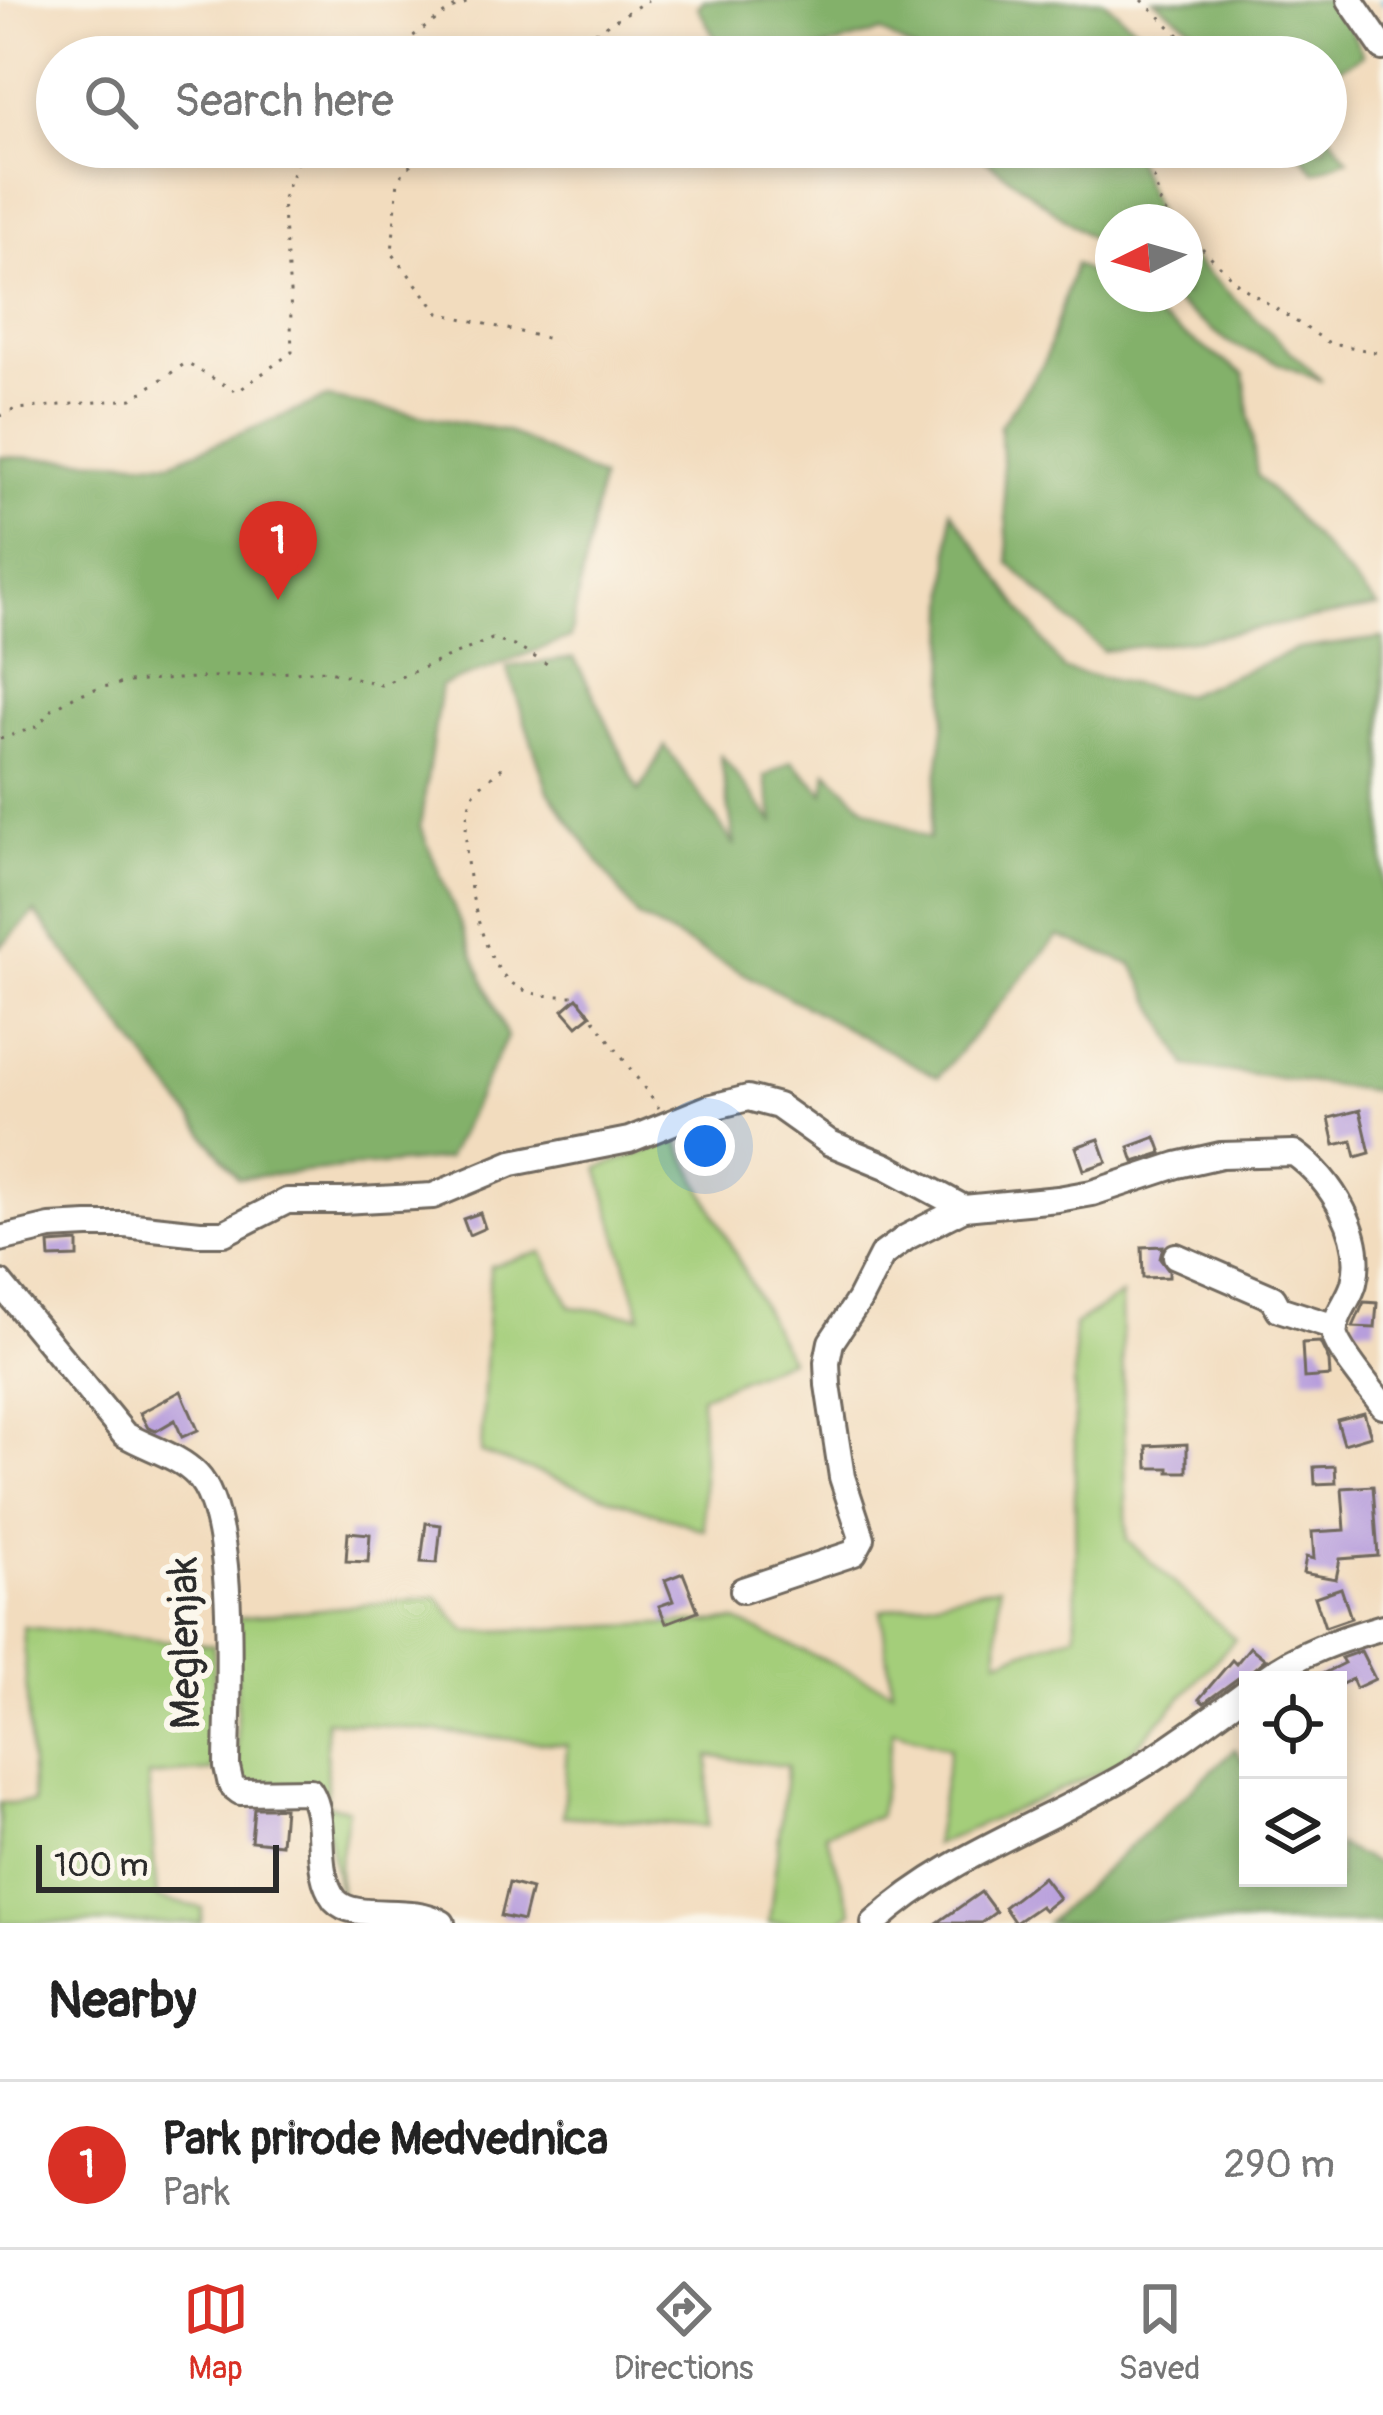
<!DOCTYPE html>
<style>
:root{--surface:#fff;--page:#f6f6f6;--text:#222;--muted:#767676;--line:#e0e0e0;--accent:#d93025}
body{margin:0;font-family:Pangolin,sans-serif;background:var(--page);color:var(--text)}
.controls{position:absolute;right:36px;bottom:36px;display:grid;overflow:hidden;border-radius:0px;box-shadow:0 6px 18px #0003}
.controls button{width:108px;height:108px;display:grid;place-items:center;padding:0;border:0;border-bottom:3px solid var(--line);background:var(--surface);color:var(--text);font:60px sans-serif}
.compass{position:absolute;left:1095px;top:204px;width:108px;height:108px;border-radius:50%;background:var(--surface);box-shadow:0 6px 18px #0003;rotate:265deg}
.scale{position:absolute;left:36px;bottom:30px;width:243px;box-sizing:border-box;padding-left:12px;border:6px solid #2b2b2b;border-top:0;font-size:33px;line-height:42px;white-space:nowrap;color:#2b2b2b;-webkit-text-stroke:9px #fbf7ec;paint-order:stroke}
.you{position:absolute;left:705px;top:1146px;width:42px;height:42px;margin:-30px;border:9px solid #fff;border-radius:50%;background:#1a73e8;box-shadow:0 0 0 18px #1a73e833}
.badge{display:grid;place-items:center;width:78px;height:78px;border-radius:50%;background:var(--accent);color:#fff;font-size:39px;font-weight:700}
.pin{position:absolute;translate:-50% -99px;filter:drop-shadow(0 3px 6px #0008)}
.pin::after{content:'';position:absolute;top:63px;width:42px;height:36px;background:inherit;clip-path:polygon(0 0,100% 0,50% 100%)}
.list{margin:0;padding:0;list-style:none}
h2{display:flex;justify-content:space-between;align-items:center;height:156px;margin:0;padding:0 48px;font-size:51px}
h2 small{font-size:39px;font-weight:400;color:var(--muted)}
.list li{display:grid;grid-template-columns:78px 1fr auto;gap:36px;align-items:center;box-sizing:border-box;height:168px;padding:0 48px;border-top:3px solid var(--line)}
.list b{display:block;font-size:45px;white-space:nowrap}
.list p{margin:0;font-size:39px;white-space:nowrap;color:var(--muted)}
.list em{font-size:39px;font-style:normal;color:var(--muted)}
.icon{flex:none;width:66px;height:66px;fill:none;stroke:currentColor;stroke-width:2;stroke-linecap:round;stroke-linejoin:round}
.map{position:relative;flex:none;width:1383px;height:1923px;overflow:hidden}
.search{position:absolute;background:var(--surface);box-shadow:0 6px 18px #0003;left:36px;right:36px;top:36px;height:132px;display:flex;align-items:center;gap:30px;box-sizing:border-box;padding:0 42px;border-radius:66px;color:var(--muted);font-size:45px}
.sheet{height:324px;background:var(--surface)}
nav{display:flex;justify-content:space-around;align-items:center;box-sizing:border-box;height:168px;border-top:3px solid var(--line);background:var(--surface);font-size:33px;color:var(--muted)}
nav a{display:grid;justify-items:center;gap:6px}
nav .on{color:var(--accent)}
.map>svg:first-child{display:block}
.green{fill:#a4ce7a;stroke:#687c52;stroke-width:3}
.forest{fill:#83b16a;stroke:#576e4a;stroke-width:3}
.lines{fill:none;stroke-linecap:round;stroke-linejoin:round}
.stream{stroke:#59b8d8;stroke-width:4.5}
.building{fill:#b79edc}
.minor-casing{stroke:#71695e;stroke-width:30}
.path{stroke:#71695e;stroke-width:3;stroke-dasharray:3 9;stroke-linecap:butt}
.minor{stroke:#fff;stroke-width:24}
.labels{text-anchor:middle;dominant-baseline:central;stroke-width:12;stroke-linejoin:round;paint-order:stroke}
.street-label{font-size:42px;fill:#2b2b2b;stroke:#fbf7ec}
</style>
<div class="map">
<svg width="1383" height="1923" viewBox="0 0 1383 1923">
<rect width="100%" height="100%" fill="#fbf7ec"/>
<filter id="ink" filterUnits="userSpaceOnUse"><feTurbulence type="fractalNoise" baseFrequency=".00833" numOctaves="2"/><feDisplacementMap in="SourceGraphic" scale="24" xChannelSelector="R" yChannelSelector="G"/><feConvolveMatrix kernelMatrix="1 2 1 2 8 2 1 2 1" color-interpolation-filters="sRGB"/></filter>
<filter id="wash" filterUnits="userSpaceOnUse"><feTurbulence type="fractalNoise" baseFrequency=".004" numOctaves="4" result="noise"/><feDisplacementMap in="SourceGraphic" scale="48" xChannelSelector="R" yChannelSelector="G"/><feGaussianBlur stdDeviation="2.7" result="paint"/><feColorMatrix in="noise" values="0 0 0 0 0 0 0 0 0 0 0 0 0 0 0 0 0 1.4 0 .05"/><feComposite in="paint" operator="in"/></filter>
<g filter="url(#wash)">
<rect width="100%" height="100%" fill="#f2dcbe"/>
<g class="green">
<polygon points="677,1140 789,1359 701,1396 704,1530 481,1453 490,1266 542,1252 571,1307 641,1316 598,1168"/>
<polygon points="1121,1295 1127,1540 1235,1639 1121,1763 934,1845 950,1748 893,1730 879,1816 825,1833 852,1912 837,1923 769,1923 787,1766 709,1756 707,1826 563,1816 567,1745 326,1720 327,1805 348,1809 339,1866 340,1897 321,1800 237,1782 236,1618 437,1597 467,1632 736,1621 892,1690 881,1611 999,1586 998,1660 1076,1634 1074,1325"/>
<polygon points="23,1627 214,1645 213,1771 148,1776 157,1898 202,1908 201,1923 0,1923 0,1803 33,1803"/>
</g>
<g class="forest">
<polygon points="704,0 1103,0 1170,57 925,57 881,32 793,57 725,57 698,7"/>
<polygon points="1154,0 1337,0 1363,55 1326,76 1326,57 1223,57 1209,40"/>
<polygon points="1326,130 1348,159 1315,172 1295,147 1326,147"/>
<polygon points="969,147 1138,147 1135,159 1160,222 1113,222 1113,255"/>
<polygon points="1185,252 1322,381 1231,344 1164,294 1185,294"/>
<polygon points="1075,264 1113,289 1113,294 1121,294 1244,374 1257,475 1378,607 1200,639 1103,651 1009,563 1000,426 1044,363"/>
<polygon points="327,398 506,431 601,478 570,638 441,686 420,826 507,1037 447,1159 238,1178 35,912 0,947 0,457 171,462"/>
<polygon points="951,510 1064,670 1185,695 1298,649 1383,638 1383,1092 1187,1066 1133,965 1058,936 938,1077 638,917 548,791 507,667 574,658 595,697 639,792 665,746 735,846 720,754 775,824 765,777 792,761 824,793 827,771 866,808 929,839 945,720"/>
<polygon points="1235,1749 1248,1767 1248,1878 1338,1878 1338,1845 1383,1867 1383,1923 1047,1923"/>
</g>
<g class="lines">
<polyline class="stream" points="1381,0 1383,3"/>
</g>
<g id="blocks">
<g class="building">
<polygon points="577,998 591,1015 577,1026 563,1010"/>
<polygon points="1360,1110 1370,1153 1356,1157 1352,1141 1335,1145 1329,1118"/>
<polygon points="1156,1137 1162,1153 1134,1162 1129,1147"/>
<polygon points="1099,1139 1107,1162 1084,1170 1076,1147"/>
<polygon points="480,1213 485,1228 469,1235 463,1219"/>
<polygon points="78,1242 78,1257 50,1258 49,1244"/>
<polygon points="1163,1246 1160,1259 1169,1271 1169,1277 1143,1278 1142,1247"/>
<polygon points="1364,1302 1377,1303 1375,1328 1353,1327"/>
<polygon points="1320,1342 1329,1361 1330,1376 1304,1378 1302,1343"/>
<polygon points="181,1391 198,1430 182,1437 175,1420 156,1431 148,1428 140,1413"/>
<polygon points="1364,1413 1371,1436 1344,1444 1337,1420"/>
<polygon points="1187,1444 1187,1472 1169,1472 1169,1468 1148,1468 1147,1446"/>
<polygon points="1335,1466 1336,1483 1315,1484 1314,1467"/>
<polygon points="1373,1486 1378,1556 1340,1559 1336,1579 1303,1573 1306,1557 1314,1559 1312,1532 1345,1530 1342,1488"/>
<polygon points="426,1523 441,1525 437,1563 421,1562"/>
<polygon points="348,1532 370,1534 368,1562 346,1561"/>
<polygon points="683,1573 698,1611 666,1623 659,1606 673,1601 665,1580"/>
<polygon points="1341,1588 1351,1618 1325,1627 1315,1597"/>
<polygon points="1250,1647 1265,1659 1248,1674 1238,1678 1204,1703 1199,1699 1232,1660 1236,1664"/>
<polygon points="1361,1651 1375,1679 1356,1688 1352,1679 1338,1686 1338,1680 1310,1680 1344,1663 1341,1658"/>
<polygon points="254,1808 284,1808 281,1844 251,1841"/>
<polygon points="1043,1877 1059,1898 1044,1910 1040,1906 1015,1923 1004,1907"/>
<polygon points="509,1883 531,1889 523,1921 501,1916"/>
<polygon points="981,1892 996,1912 981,1923 937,1923"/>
</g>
</g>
</g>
<g filter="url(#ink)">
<use href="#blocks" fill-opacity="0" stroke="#71695e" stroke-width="3"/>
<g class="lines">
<defs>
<g id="minor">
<polyline points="1350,0 1383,48"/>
<path d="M0 1239 50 1227 88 1225H125L200 1233H224L287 1201H342L433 1196 512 1163 629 1140 708 1108 748 1098 778 1106 830 1143 886 1166 964 1208 1058 1199 1092 1193 1177 1165 1221 1155 1294 1153C1332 1180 1366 1236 1354 1283 1350 1300 1331 1319 1335 1336 1340 1353 1372 1390 1383 1406"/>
<polyline points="1176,1256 1273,1298 1279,1309 1335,1327"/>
<path d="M0 1283 124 1434C147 1448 178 1455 197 1475 240 1520 227 1702 227 1767L231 1785 240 1792 310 1791C329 1823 311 1868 335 1900 356 1923 409 1903 442 1923"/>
<polyline points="743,1590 854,1553 862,1538 842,1477 836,1438 828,1385 827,1362 831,1342 859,1300 882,1255 907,1237 964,1208"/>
<path d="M1263 1680C1298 1653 1341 1639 1383 1627"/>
<path d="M874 1923C947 1856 1042 1825 1127 1775 1169 1750 1209 1720 1248 1691"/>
</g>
</defs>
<use href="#minor" class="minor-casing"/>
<g class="path">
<polyline points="1142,0 1202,57"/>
<polyline points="384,57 451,9 474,0"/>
<polyline points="554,57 648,0"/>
<polyline points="427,147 398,179 392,253 439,313 554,340"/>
<polyline points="1175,222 1162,209 1149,161 1178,147"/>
<polyline points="1185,231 1239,285 1328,342 1383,354"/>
<polyline points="0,416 16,409 132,399 186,363 237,392 292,352 290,292 282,201 303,147"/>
<polyline points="0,739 36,727 53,709 75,696 98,688 129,682 326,670 381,685 492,639 517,647 547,664"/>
<path d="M502 768C494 775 480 784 474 793 453 831 476 950 507 979 528 998 551 996 577 996L659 1108"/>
</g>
<use href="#minor" class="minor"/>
</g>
</g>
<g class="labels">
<g class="street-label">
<text transform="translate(185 1643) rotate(-91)">Meglenjak</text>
</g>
</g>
</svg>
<div class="controls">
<button><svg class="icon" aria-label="locate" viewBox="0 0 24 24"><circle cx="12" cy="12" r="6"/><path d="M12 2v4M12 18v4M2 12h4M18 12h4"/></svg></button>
<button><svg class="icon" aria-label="layers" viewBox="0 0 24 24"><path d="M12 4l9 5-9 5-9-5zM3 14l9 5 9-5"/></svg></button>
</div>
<svg class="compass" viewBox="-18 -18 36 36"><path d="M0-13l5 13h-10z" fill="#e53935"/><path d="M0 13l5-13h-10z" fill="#767676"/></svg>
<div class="scale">100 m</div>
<div class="you"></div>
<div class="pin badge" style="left:278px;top:600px">1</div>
<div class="search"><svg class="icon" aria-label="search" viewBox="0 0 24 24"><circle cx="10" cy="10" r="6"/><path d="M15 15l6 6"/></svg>Search here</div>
</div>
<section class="sheet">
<h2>Nearby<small></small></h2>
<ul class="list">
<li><span class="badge">1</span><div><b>Park prirode Medvednica</b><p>Park</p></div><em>290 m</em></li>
</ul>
</section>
<nav>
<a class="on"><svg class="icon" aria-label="map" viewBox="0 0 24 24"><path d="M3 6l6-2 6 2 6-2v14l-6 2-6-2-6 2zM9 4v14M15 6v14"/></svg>Map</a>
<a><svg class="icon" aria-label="directions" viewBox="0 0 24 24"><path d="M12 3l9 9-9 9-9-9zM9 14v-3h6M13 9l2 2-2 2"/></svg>Directions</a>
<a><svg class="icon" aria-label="saved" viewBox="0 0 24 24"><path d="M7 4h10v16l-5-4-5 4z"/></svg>Saved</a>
</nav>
